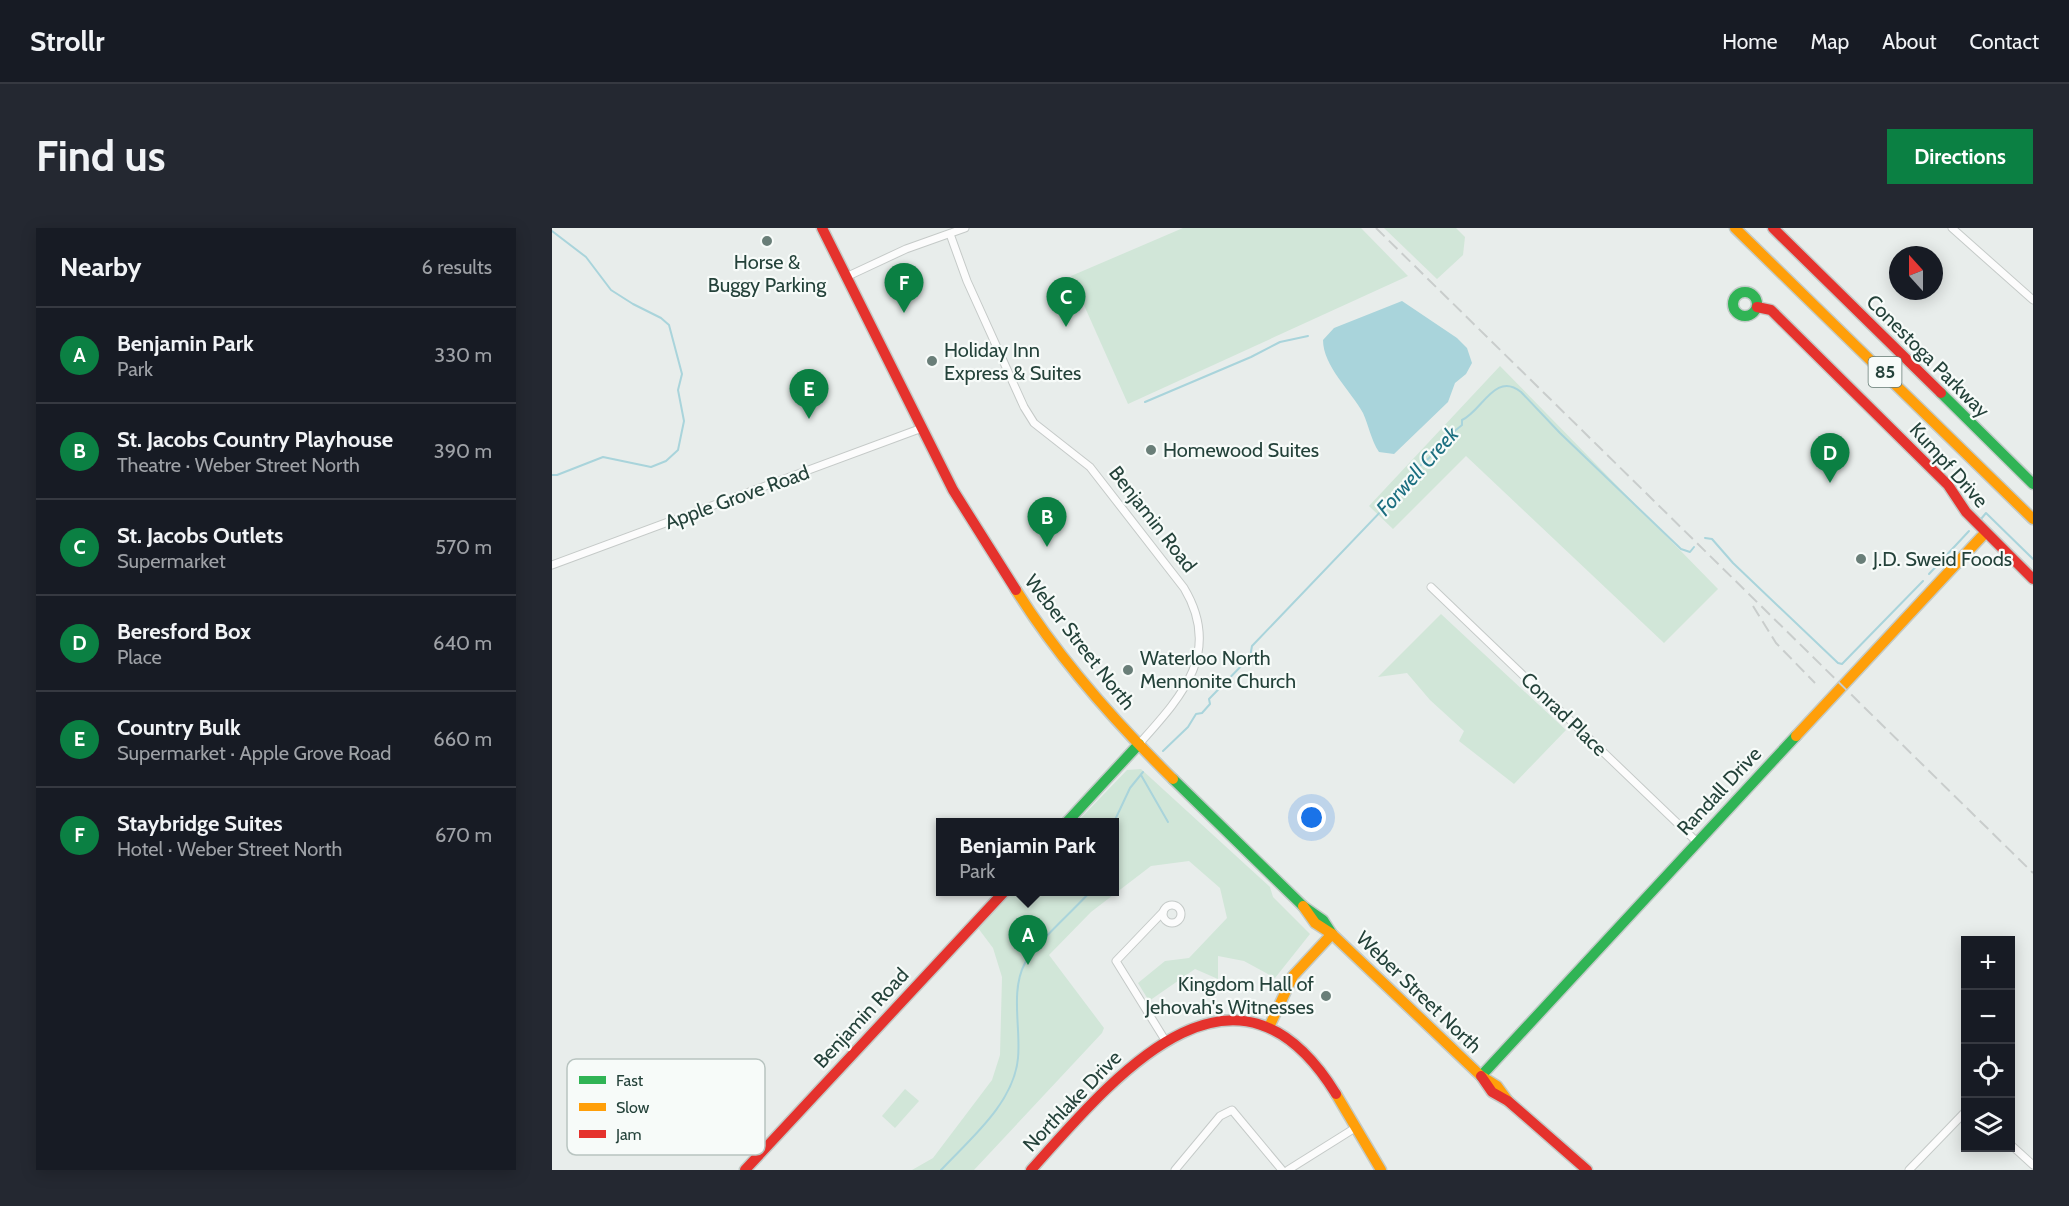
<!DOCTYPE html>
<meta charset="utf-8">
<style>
:root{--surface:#171b24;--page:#242831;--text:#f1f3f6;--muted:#9ea1a6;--line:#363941;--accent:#0b8043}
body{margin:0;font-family:Cabin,sans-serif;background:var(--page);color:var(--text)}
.controls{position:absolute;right:18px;bottom:18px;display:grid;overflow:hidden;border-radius:0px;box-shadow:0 3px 15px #0003}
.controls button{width:54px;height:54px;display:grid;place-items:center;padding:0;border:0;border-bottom:2px solid var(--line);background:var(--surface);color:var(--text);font:30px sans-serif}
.compass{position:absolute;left:1337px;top:18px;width:54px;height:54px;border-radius:50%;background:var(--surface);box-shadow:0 3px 15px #0003;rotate:339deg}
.you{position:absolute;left:760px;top:590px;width:21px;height:21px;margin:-15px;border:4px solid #fff;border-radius:50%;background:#1a73e8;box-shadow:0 0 0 9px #1a73e833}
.badge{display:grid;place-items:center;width:39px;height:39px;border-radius:50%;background:var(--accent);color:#fff;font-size:20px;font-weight:700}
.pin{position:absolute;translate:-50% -50px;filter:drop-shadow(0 2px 3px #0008)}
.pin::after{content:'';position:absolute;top:32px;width:21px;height:18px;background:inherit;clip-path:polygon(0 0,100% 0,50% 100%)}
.popup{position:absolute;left:384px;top:590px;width:183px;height:78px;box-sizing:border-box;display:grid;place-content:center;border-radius:0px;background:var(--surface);filter:drop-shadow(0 2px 4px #0005);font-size:20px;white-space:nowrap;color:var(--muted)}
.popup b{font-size:22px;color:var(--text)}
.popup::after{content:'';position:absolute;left:50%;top:100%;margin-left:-12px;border:12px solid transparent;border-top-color:var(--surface)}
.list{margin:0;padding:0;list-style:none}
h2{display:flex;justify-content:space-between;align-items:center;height:78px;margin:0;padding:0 24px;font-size:26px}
h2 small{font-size:20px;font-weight:400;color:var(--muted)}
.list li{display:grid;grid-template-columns:39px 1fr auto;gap:18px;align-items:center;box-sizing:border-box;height:96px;padding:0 24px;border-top:2px solid var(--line)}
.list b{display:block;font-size:22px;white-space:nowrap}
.list p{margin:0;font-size:20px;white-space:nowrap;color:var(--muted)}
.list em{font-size:20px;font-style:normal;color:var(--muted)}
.icon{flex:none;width:33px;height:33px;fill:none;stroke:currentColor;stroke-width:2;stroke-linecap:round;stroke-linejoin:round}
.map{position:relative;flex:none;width:1481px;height:942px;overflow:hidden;border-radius:0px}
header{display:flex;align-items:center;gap:36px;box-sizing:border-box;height:84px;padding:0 30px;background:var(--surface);border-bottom:2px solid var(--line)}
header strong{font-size:28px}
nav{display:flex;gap:33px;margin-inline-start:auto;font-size:21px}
.intro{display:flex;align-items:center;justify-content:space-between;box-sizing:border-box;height:144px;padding:0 36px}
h1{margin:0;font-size:42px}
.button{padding:15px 27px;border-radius:0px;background:var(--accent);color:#fff;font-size:21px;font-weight:700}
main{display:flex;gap:36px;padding:0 36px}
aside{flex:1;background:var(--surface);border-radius:0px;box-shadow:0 3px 15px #0003}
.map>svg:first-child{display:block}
.green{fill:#d1e6d8}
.water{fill:#a9d4db}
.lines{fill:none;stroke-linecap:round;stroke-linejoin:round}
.stream{stroke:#a9d4db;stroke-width:2}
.street-casing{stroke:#c5cac8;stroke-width:9}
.fast-casing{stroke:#c3cbc8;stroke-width:13}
.slow-casing{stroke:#c3cbc8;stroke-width:13}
.jam-casing{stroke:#c3cbc8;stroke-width:13}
.street{stroke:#fcfcfc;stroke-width:7}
.fast{stroke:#30b455;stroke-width:10}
.slow{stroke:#ff9f0a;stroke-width:10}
.jam{stroke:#e5322d;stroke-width:10}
.rail{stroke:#c9cdcc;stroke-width:2;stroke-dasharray:12 6;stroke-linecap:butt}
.poi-dot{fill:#697e78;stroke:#f7fbf9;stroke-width:2}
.labels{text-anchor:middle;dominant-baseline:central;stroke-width:4.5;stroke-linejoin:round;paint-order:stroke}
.shield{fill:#f7fbf9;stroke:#637a73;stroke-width:1.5}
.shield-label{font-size:18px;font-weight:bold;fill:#24423a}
.poi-label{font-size:20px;fill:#24423a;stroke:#f7fbf9;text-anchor:start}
.street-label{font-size:20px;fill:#24423a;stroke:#f7fbf9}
.water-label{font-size:21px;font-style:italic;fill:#1c6f80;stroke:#f7fbf9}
.key{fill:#f7fbf9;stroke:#b8c4c0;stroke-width:1.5}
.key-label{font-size:16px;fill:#24423a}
</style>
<header>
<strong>Strollr</strong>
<nav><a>Home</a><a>Map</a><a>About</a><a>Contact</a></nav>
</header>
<div class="intro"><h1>Find us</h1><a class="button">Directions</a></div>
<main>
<aside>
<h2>Nearby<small>6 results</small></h2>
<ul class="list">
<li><span class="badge">A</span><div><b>Benjamin Park</b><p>Park</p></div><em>330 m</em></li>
<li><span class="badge">B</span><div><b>St. Jacobs Country Playhouse</b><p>Theatre · Weber Street North</p></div><em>390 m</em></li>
<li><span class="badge">C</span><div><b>St. Jacobs Outlets</b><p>Supermarket</p></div><em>570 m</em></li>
<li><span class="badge">D</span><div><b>Beresford Box</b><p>Place</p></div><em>640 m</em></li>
<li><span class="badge">E</span><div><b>Country Bulk</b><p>Supermarket · Apple Grove Road</p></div><em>660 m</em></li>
<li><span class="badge">F</span><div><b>Staybridge Suites</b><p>Hotel · Weber Street North</p></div><em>670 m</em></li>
</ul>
</aside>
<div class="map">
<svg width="1481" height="942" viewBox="0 0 1481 942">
<rect width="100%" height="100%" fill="#e8edeb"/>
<g class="green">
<polygon points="631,0 809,0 856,48 576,176 519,48"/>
<polygon points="832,0 904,0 913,9 911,27 885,51"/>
<polygon points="948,138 1166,361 1112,415 914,228 841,301 817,278"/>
<polygon points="889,386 1014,502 962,556 907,513 912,503 878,472 855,445 826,449"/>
<polygon points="589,541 718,659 721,669 758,706 723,750 692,733 666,728 666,751 643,741 597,773 586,755 613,733 637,730 675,690 668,660 637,633 599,638 539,684 497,727 552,800 550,805 422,942 360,942 381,930 440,852 448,827 450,749 441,720 426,700 460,664 563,664 563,594 525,594 575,542"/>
<polygon points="353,861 367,873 343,900 330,888"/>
</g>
<path class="water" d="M850 73 905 110 915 120 920 135 914 146 903 155 896 174 842 226 827 224C819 212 817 198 811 185 799 163 771 138 771 112L782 100Z"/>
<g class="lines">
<g class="stream">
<polyline points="0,3 34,29 59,62 81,76 109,90 117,97 130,146 126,162 132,193 126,222 114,233 99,239 51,229 5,247 0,247"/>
<polyline points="593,174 699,129 728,114 756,108"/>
<polyline points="1429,291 1434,285 1481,331"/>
<polyline points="1153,310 1160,311 1181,335 1286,435 1290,436 1371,353"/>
<polyline points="1377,346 1417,303"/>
<path d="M611 523 636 499 644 486 650 485 658 476 657 471 698 429 700 418 856 255 868 238 886 222 888 215 910 197V192C930 183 943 143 969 164L1008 205 1129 321 1138 324 1142 319"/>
<polyline points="589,547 616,594"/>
<polyline points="562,594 578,560 591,544"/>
<path d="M389 942C418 911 462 875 466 830 469 800 458 763 473 735 485 714 521 683 538 664"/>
</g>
<defs>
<g id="street">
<polyline points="1400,0 1481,72"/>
<path d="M398 6 415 53 472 179 482 195 538 239 632 360C671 425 629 469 587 516"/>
<polyline points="294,49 354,21 413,0"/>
<polyline points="0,337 370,200"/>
<polyline points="879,359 1144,613"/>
<circle cx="620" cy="686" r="9"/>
<polyline points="611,684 564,733 613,812"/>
<polyline points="1458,916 1481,937"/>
<polyline points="623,942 668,888 680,882 730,942"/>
<polyline points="736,942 803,900"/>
<polyline points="1357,942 1414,883"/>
</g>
<g id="fast">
<circle cx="1193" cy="76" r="12"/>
<polyline points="1389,165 1481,256"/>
<polyline points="621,551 751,678 771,692 780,706"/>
<polyline points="515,594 587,516"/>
<polyline points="929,848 1244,508"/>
</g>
<g id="slow">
<polyline points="1183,0 1481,291"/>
<path d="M464 362C507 431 563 494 621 551"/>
<polyline points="1244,508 1433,305"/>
<polyline points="751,678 763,695 780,706 929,848 945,858 956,873"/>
<polyline points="717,799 741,748 780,706"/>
<polyline points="784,866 829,942"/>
</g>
<g id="jam">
<polyline points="270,0 401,262 464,362"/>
<polyline points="1221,0 1389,165"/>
<polyline points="1205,79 1219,82 1396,257 1414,284 1481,351"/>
<polyline points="929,848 940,864 956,873 1035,942"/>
<polyline points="193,942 452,664"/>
<path d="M479 942C561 850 683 702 784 866"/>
</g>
</defs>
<use href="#street" class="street-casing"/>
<use href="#fast" class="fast-casing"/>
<use href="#slow" class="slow-casing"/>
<use href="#jam" class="jam-casing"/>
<use href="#street" class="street"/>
<use href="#fast" class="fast"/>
<use href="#slow" class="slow"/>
<use href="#jam" class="jam"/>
<g class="rail">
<polyline points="824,0 1481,645"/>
<polyline points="1201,378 1224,415 1263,455"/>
</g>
</g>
<g class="poi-dot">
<circle cx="215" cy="13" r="6"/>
<circle cx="380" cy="133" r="6"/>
<circle cx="599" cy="222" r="6"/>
<circle cx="1309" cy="331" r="6"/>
<circle cx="576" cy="442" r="6"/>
<circle cx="774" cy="768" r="6"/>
</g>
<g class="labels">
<rect class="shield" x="1316.5" y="129" width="33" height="30" rx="4.5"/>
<g class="shield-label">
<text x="1333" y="144">85</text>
</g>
<g class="poi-label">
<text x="215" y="34" text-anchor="middle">Horse &amp;<tspan x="215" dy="23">Buggy Parking</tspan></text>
<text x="392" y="122">Holiday Inn<tspan x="392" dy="23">Express &amp; Suites</tspan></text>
<text x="611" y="222">Homewood Suites</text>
<text x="1321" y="331">J.D. Sweid Foods</text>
<text x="588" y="430">Waterloo North<tspan x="588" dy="23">Mennonite Church</tspan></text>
<text x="762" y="756" text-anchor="end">Kingdom Hall of<tspan x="762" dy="23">Jehovah's Witnesses</tspan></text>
</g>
<g class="street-label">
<text transform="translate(1376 128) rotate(45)">Conestoga Parkway</text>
<text transform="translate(1397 237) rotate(48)">Kumpf Drive</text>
<text transform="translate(185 269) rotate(-20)">Apple Grove Road</text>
<text transform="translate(601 291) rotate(52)">Benjamin Road</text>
<text transform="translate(528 414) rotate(52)">Weber Street North</text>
<text transform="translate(1012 486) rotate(44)">Conrad Place</text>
<text transform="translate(1167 563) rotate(-47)">Randall Drive</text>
<text transform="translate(867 764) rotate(44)">Weber Street North</text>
<text transform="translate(309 790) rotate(-47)">Benjamin Road</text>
<text transform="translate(520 873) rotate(-46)">Northlake Drive</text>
</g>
<g class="water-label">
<text transform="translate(865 243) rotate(-48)">Forwell Creek</text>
</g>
</g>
<rect x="15" y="831" width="198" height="96" rx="9" class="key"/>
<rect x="27" y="848" width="27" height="8" fill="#30b455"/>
<rect x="27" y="875" width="27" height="8" fill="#ff9f0a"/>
<rect x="27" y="902" width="27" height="8" fill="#e5322d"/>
<g class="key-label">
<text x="64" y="858">Fast</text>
<text x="64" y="885">Slow</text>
<text x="64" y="912">Jam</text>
</g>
</svg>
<div class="controls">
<button>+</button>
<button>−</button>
<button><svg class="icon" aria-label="locate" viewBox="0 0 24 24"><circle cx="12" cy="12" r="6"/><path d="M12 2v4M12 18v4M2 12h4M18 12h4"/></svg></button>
<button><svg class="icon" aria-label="layers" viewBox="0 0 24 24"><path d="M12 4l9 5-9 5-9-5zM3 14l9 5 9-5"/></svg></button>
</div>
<svg class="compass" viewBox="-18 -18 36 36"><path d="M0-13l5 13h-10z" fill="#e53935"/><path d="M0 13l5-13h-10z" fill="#9ea1a6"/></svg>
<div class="you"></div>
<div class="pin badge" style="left:476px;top:737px">A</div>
<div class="popup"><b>Benjamin Park</b>Park</div>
<div class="pin badge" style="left:495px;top:319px">B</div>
<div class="pin badge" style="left:514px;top:99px">C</div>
<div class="pin badge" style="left:1278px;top:255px">D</div>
<div class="pin badge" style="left:257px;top:191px">E</div>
<div class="pin badge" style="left:352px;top:85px">F</div>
</div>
</main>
